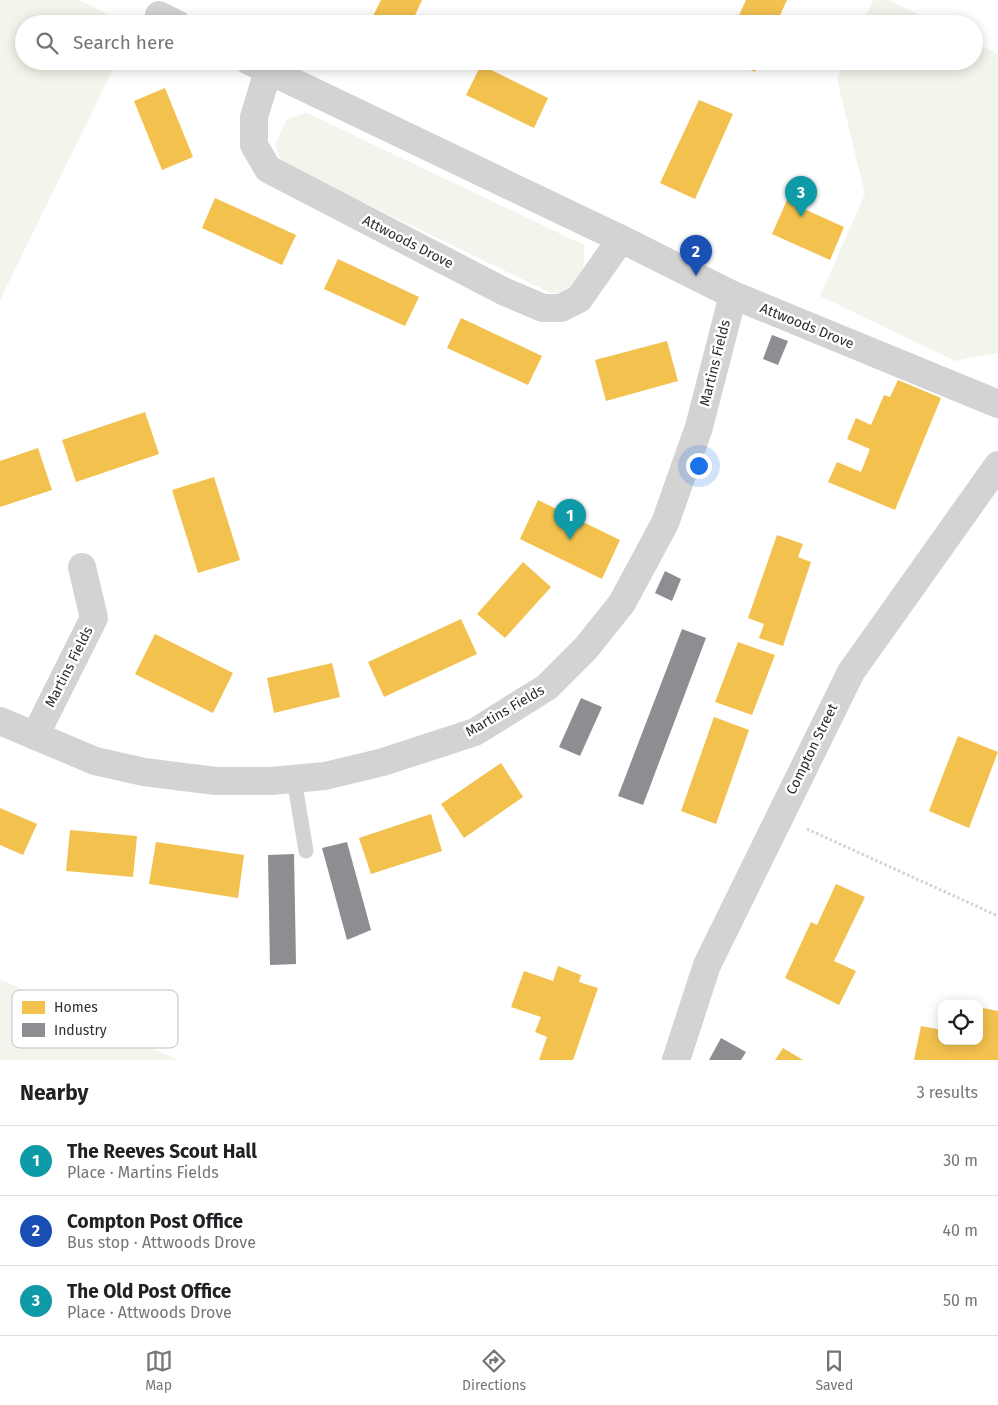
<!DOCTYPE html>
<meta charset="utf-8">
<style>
:root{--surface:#fff;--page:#f6f6f6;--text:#202124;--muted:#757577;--line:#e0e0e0;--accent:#777}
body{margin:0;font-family:"Fira Sans",sans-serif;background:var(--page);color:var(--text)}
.controls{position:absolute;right:15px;bottom:15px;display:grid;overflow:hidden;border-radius:10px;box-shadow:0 2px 12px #0003}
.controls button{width:45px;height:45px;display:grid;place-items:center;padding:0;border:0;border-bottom:1px solid var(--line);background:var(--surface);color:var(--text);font:25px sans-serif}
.you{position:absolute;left:698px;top:465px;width:18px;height:18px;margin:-12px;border:4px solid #fff;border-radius:50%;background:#1a73e8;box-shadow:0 0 0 8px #1a73e833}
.badge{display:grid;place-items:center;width:32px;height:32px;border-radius:50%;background:var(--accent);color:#fff;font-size:16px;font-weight:700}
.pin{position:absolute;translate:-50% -41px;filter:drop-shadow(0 1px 2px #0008)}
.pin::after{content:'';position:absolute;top:26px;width:18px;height:15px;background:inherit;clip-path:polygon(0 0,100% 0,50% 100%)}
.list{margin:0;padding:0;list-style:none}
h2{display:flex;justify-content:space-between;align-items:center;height:65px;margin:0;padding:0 20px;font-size:21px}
h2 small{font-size:16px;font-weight:400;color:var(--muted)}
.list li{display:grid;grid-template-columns:32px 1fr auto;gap:15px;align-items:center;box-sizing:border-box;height:70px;padding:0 20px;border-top:1px solid var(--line)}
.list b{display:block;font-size:19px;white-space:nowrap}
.list p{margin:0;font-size:16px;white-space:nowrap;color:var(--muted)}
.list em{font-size:16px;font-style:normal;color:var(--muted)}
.icon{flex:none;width:28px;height:28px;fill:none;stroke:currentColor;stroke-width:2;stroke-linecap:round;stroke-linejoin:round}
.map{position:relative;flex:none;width:998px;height:1060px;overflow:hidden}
.search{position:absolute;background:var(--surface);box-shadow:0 2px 12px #0003;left:15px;right:15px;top:15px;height:55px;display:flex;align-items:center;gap:12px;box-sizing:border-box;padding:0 18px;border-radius:28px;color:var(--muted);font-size:19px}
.sheet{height:275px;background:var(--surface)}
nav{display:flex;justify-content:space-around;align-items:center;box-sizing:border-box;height:70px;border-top:1px solid var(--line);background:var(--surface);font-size:14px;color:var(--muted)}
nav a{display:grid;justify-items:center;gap:2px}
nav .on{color:var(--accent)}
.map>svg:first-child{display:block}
.green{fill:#f1f5eb}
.homes{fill:#f2c14e}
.industry{fill:#8d8d92}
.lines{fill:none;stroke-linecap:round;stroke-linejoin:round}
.path{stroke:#d3d3d3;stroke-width:3;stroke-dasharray:2.5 2.5;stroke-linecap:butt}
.service{stroke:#d3d3d3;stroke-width:15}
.minor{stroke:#d3d3d3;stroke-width:28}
.labels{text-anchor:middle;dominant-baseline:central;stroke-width:5;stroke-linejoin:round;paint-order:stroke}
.street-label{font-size:14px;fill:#2e2e2e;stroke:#fff}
.key{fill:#fff;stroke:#c0c0c0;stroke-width:1}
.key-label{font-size:14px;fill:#2e2e2e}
</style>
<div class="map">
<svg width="998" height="1060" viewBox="0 0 998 1060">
<rect width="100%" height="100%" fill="#fff"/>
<g class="green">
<polygon points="0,0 79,0 127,24 24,24 24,61 117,61 0,300"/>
<polygon points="873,0 889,0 937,24 862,24"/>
<polygon points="974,42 998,54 998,353 955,361 820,296 865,194 837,79 845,61 974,61"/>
<path d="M307 113 584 245C585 269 583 276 565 293H551L282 163 275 144 287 119Z"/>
<polygon points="0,979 178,1060 0,1060"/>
</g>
<g class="homes">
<polygon points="381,0 422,0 411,24 369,24"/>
<polygon points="746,0 787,0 776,24 735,24"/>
<polygon points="372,61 392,61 388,69"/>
<polygon points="732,61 759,61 755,72"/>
<polygon points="481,65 548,98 534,128 466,95"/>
<polygon points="165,88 193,157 162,170 134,101"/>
<polygon points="699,100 733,114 695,199 660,183"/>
<polygon points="794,184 809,191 802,208 844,227 830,260 772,234"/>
<polygon points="215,198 296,235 282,265 202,228"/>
<polygon points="338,259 419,297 405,326 324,289"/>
<polygon points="461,318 542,356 528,385 447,348"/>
<polygon points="667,341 678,381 606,401 595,360"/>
<polygon points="898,380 941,398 895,510 828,482 837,462 861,472 870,449 847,439 856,418 871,425 884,395 890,397"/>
<polygon points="145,412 159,454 76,482 62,440"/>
<polygon points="38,448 52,490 0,507 0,461"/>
<polygon points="214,477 240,560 198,573 172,490"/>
<polygon points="538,500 620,540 602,579 520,539"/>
<polygon points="777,535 803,544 798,557 811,562 783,646 759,638 764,624 748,618"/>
<polygon points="523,562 551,587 505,638 477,614"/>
<polygon points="461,619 477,654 384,697 368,662"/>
<polygon points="155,634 233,673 213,713 135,674"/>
<polygon points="738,642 775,655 752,715 715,702"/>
<polygon points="332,663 340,697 274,713 267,678"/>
<polygon points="714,717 749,730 716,824 681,811"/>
<polygon points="958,736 998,752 969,828 929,811"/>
<polygon points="501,763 523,797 464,838 441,804"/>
<polygon points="0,808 37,824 23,855 0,845"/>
<polygon points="431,814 442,851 371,874 359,838"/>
<polygon points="70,830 137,836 133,877 66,871"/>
<polygon points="156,842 244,855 238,898 149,884"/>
<polygon points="836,884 865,897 834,961 856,971 839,1005 785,978 811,922 817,925"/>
<polygon points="558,966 581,975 579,982 598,988 573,1060 539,1060 547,1037 535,1032 541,1017 511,1007 524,971 553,981"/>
<polygon points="983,1008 998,1011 998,1060 914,1060 921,1026 942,1030 942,1041 979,1041 979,1028"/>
<polygon points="783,1048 803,1060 775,1060"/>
</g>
<g class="industry">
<polygon points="772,335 788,341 778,365 763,359"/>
<polygon points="665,571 681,579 672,601 655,593"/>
<polygon points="682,629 706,638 643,805 618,796"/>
<polygon points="581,698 602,707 580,756 559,747"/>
<polygon points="347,842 371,930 347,940 322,848"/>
<polygon points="294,854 296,964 270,965 268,855"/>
<polygon points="721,1038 746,1052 741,1060 709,1060"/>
</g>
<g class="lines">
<polyline class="path" points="807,829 998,916"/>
<polyline class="service" points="294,779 306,851"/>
<g class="minor">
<polyline points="159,15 177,24"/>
<polyline points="249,61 621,239 733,295 998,404"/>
<polyline points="268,71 254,117 254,145 268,169 505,292 543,308 561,308 579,299 621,239"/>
<polyline points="0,721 95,761 144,772 216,781 271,781 325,776 383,762 475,732 547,687 586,648 622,603 665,523 699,427 733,295"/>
<polyline points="35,736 94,618 82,567"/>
<polyline points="676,1060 707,965 851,672 998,465"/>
</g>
</g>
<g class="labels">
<g class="street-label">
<text transform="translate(408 242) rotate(27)">Attwoods Drove</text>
<text transform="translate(807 326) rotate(22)">Attwoods Drove</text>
<text transform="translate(715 363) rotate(-76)">Martins Fields</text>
<text transform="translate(69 667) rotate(-63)">Martins Fields</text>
<text transform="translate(505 711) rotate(-30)">Martins Fields</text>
<text transform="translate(812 749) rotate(-64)">Compton Street</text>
</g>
</g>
<rect x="12" y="990" width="166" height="58" rx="8" class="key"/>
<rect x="22" y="1001" width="23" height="13" fill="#f2c14e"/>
<rect x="22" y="1023" width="23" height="14" fill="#8d8d92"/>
<g class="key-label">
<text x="54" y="1012">Homes</text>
<text x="54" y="1035">Industry</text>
</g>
</svg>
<div class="controls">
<button><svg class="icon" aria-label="locate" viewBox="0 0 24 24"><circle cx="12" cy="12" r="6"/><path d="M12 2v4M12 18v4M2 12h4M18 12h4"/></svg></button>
</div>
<div class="you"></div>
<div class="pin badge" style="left:570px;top:540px;background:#0f9aa8">1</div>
<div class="pin badge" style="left:696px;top:276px;background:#1a4fb4">2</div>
<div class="pin badge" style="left:801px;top:217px;background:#0f9aa8">3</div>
<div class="search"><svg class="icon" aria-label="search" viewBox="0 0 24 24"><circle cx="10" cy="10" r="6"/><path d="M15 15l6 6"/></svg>Search here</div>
</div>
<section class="sheet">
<h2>Nearby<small>3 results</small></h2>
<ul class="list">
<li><span class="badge" style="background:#0f9aa8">1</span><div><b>The Reeves Scout Hall</b><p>Place · Martins Fields</p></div><em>30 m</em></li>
<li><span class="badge" style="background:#1a4fb4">2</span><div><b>Compton Post Office</b><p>Bus stop · Attwoods Drove</p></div><em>40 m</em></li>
<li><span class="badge" style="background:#0f9aa8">3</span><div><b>The Old Post Office</b><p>Place · Attwoods Drove</p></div><em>50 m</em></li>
</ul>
</section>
<nav>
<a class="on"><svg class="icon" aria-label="map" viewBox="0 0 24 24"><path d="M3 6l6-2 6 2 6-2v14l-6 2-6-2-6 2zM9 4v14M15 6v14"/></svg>Map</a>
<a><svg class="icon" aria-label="directions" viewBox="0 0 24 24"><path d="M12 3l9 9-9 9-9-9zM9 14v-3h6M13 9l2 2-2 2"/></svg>Directions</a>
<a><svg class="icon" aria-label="saved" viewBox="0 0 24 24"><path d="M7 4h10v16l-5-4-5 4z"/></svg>Saved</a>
</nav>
